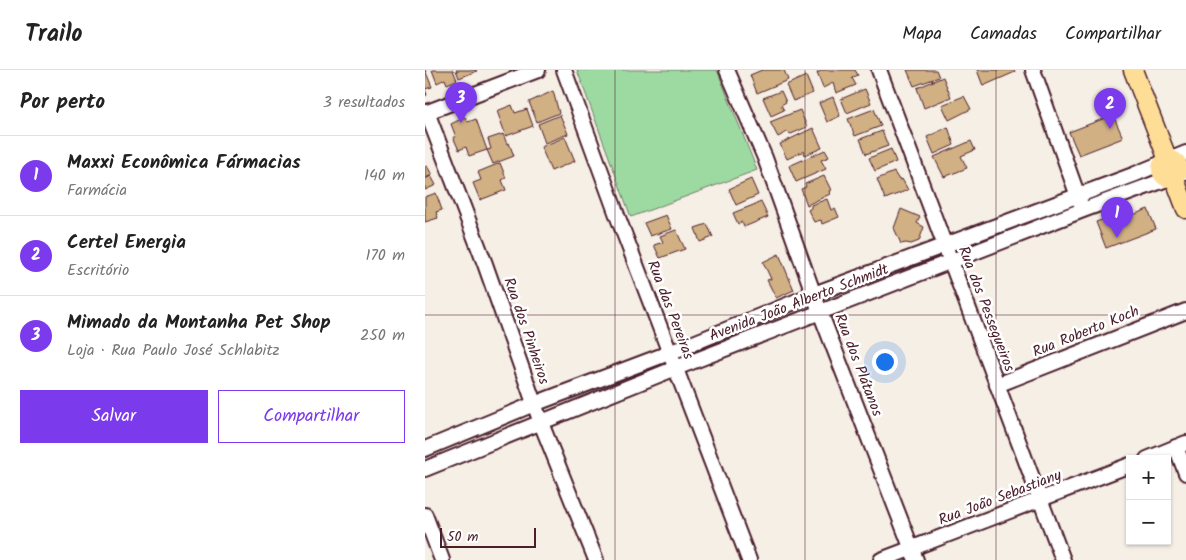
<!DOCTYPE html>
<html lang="pt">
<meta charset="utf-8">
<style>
:root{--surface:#fff;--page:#f2f2f2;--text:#222;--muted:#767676;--line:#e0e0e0;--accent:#7c3aed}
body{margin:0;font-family:Kalam,sans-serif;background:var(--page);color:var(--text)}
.controls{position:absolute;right:15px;bottom:15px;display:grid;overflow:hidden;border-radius:0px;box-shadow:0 1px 4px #0004}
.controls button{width:45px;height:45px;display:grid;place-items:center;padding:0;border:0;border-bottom:1px solid var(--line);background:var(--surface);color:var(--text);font:25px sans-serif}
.scale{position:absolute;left:15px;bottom:12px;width:96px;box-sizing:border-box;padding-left:5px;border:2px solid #4a1f2b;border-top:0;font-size:14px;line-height:18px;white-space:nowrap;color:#4a1f2b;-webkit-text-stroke:4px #fff;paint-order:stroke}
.you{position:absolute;left:459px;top:291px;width:18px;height:18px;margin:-12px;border:4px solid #fff;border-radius:50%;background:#1a73e8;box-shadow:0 0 0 8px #1a73e833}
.badge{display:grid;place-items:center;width:32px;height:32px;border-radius:50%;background:var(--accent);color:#fff;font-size:16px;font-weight:700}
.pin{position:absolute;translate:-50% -41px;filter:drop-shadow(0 1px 2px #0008)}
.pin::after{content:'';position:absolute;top:26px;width:18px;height:15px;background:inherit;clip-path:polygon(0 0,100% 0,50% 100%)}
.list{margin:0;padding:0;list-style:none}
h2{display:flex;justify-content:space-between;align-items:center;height:65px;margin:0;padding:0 20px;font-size:21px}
h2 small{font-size:16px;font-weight:400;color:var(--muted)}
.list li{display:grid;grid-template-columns:32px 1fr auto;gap:15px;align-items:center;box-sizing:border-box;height:80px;padding:0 20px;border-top:1px solid var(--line)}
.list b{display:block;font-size:19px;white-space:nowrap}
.list p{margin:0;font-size:16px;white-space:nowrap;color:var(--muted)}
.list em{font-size:16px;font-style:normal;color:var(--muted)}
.actions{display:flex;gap:10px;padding:15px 20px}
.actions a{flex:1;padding:11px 0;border:1px solid var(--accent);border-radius:0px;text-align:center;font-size:18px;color:var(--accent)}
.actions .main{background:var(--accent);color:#fff}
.map{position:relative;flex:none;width:761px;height:490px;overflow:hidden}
header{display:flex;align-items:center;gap:30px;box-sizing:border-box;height:70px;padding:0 25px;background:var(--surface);border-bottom:1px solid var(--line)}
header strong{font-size:24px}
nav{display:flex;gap:28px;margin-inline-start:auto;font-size:18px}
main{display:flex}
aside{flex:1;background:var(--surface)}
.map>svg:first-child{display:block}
.green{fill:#9cdaa2;stroke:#737c66}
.building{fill:#d1b084;stroke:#4a1f2b}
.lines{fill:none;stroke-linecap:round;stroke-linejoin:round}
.minor-casing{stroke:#4a1f2b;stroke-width:18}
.major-casing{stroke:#4a1f2b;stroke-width:21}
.minor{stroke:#fff;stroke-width:14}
.major{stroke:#fedd96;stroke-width:18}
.grid{fill:none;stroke:#4a1f2b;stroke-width:1;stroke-opacity:0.55}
.labels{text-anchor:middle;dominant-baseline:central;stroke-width:5;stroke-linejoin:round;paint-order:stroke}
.street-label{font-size:15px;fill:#4a1f2b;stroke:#fff}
</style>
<header>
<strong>Trailo</strong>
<nav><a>Mapa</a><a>Camadas</a><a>Compartilhar</a></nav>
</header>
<main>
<aside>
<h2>Por perto<small>3 resultados</small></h2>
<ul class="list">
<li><span class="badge">1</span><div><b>Maxxi Econômica Fármacias</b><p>Farmácia</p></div><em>140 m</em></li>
<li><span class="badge">2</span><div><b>Certel Energia</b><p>Escritório</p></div><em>170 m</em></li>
<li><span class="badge">3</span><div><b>Mimado da Montanha Pet Shop</b><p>Loja · Rua Paulo José Schlabitz</p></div><em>250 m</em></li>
</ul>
<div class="actions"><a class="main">Salvar</a><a>Compartilhar</a></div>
</aside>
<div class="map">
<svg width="761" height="490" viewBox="0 0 761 490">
<rect width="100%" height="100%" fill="#f6efe6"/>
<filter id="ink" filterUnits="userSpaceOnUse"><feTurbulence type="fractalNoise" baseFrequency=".02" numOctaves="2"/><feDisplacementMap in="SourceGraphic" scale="10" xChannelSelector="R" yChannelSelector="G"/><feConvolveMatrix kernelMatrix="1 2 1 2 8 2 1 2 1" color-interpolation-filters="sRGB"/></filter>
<g filter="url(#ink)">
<polygon class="green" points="152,0 292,0 332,100 206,147"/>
<g class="building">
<polygon points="0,0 7,17 0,19 2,25 0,26"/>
<polygon points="7,0 28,0 32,10 22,14 20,9 12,13"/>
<polygon points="31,0 51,0 52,1 34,8"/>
<polygon points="337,0 359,0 363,10 332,23 325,5"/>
<polygon points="398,0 430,0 433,5 427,8 431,15 411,23 408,13 398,18 392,3"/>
<polygon points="482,0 511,0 514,7 489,16"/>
<polygon points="552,0 589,0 590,2 558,16"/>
<polygon points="381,6 388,23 368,31 361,15"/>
<polygon points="518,7 526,27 499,38 492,18"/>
<polygon points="440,19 446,33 422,43 416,29"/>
<polygon points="128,21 134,43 112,52 104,32"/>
<polygon points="356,21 361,32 356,35 359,40 346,46 338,28"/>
<polygon points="539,26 546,39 524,50 517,35"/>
<polygon points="408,27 415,46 402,52 394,33"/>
<polygon points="87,35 90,43 102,39 108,56 81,66 72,41"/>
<polygon points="449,39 456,56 430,66 423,49"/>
<polygon points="375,40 382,57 366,64 362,62 353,67 345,52"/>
<polygon points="135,45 143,64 120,73 113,54"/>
<polygon points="688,45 698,68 654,85 644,62"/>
<polygon points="40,47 43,52 51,49 62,80 44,86 41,77 34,80 28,67 31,67 26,54"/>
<polygon points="523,57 529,75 509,84 502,67"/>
<polygon points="388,58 397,78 380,85 379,81 362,89 355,74"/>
<polygon points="457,61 463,76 441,84 435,69"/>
<polygon points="78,64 82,74 84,73 89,86 68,94 62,80 66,79 63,69"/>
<polygon points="140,67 150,91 126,101 116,77"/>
<polygon points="546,71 550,80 536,86 542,98 519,107 509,87"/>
<polygon points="466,79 471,92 450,101 444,88"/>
<polygon points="400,80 404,87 396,90 401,99 371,112 364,96"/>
<polygon points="75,93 81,108 77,110 81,120 55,130 48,113 56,110 53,102"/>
<polygon points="2,96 7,105 0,108 0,97"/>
<polygon points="469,102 474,110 477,109 483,120 460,129 452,109"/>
<polygon points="6,106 11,115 0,120 0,109"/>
<polygon points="399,106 406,120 404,121 405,124 382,135 376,119 381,117 380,114"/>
<polygon points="326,109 333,125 311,135 304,119"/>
<polygon points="11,123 17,140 11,142 13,148 0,152 0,127"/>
<polygon points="402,129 406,140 410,138 414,147 397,154 396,150 389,152 383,140 386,138 386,135"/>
<polygon points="336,132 343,147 319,157 317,152 313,154 308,143"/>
<polygon points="476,139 495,147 492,153 499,157 494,171 486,174 481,173 476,174 469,158"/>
<polygon points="723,139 731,159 681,178 671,152 690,145 692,151"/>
<polygon points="241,145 247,159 225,166 219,153"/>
<polygon points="282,154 288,167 275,172 270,158"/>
<polygon points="251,160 260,179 235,188 229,175 238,172 235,166"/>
<polygon points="354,184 369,220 351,228 342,210 346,209 338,192"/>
</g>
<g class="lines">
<defs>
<g id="minor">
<polyline points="139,0 192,145 324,490"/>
<polyline points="302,0 340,88 395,242 491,490"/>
<polyline points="454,0 638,490"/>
<polyline points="608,0 655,132"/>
<polyline points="2,42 60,194 116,353 171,490"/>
<polyline points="0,43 113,0"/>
<polyline points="572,315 761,241"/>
<polyline points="751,377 761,403"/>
<polyline points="0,379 109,334 244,283 389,224 708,105 761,83"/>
<polyline points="722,389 761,373"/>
<polyline points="0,399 251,298 658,140 761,102"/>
<polyline points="0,445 17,490"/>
<polyline points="456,490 705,395"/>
</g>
<g id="major">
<polyline points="708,0 743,90"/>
<circle cx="745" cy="99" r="9"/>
<polyline points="749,107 761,139"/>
</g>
</defs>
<use href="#minor" class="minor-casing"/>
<use href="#major" class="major-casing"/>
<use href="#minor" class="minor"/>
<use href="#major" class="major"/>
</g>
</g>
<path class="grid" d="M190 0V490M380 0V490M571 0V490M0 245H761"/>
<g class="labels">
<g class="street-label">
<text transform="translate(374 233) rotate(-21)">Avenida João Alberto Schmidt</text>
<text transform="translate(561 239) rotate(69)">Rua dos Pessegueiros</text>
<text transform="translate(245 240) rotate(69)">Rua das Pereiras</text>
<text transform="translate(101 261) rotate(71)">Rua dos Pinheiros</text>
<text transform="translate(661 262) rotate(-22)">Rua Roberto Koch</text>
<text transform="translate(433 295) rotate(69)">Rua dos Plátanos</text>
<text transform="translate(575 428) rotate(-21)">Rua João Sebastiany</text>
</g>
</g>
</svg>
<div class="controls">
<button>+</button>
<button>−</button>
</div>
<div class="scale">50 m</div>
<div class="you"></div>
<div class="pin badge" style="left:692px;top:168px">1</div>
<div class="pin badge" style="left:685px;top:59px">2</div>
<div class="pin badge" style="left:36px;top:53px">3</div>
</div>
</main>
